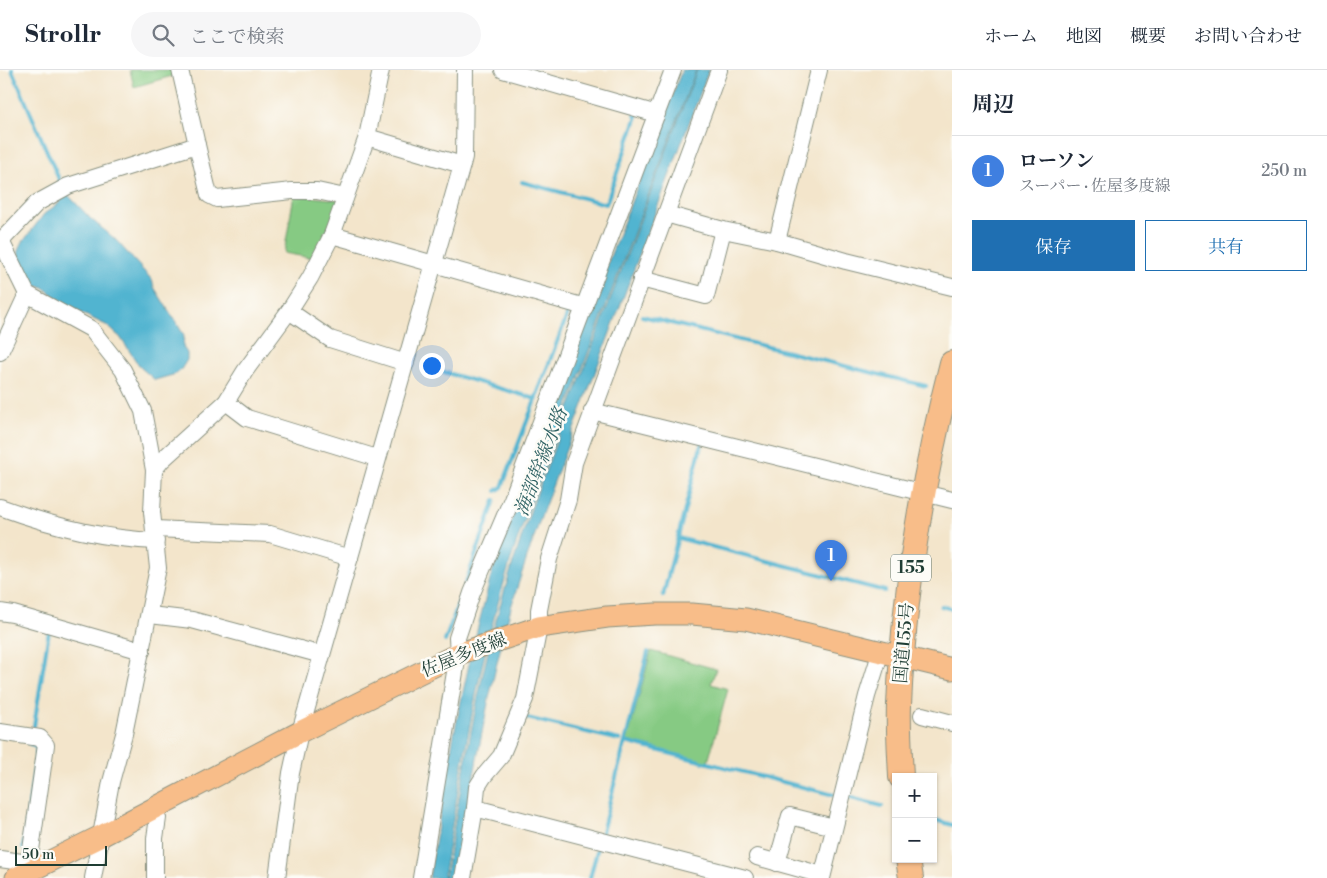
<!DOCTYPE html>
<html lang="ja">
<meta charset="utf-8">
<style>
:root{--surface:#fff;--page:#f6f6f7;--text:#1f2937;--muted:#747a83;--line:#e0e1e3;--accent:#1f6fb2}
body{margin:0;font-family:"Libre Bodoni","Noto Serif JP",serif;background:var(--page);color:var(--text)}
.controls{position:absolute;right:15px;bottom:15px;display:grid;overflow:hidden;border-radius:0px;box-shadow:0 1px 4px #0004}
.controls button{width:45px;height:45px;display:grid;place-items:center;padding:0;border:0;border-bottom:1px solid var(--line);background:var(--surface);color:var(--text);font:25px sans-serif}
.scale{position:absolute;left:15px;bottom:12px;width:92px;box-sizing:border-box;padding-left:5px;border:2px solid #1f3d34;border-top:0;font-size:14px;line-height:18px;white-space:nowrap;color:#1f3d34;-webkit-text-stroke:4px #fdfcf7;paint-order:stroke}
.you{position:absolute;left:431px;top:295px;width:18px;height:18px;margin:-12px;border:4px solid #fff;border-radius:50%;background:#1a73e8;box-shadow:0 0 0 8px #1a73e833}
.badge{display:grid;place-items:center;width:32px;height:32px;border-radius:50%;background:var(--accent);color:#fff;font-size:16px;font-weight:700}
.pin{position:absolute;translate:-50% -41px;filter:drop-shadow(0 1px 2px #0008)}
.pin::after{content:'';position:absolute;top:26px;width:18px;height:15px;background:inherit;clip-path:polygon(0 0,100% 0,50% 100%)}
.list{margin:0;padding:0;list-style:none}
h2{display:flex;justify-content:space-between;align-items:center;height:65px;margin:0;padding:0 20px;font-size:21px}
h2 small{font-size:16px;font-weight:400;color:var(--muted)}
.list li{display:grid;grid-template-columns:32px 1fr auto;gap:15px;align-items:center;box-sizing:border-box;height:70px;padding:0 20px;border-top:1px solid var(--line)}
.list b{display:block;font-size:19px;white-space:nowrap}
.list p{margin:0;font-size:16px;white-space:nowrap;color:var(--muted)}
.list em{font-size:16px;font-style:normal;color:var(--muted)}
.actions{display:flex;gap:10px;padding:15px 20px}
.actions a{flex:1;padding:11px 0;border:1px solid var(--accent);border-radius:0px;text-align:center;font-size:18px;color:var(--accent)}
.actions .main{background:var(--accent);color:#fff}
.icon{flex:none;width:28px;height:28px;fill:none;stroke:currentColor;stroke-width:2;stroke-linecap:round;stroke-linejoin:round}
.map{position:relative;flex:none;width:952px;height:808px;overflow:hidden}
header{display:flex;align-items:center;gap:30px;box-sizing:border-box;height:70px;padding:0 25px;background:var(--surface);border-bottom:1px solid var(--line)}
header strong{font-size:24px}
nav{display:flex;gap:28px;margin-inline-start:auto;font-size:18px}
.search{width:350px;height:45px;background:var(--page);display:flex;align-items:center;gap:12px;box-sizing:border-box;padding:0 18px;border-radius:28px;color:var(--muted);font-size:19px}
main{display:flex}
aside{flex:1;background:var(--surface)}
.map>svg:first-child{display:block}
.green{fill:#86ca83;stroke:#52845c}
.water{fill:#51b4d0;stroke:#387882}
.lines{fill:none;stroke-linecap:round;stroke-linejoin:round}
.stream{stroke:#51b4d0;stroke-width:4}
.minor-casing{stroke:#899180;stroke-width:18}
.major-casing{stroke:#899180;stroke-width:23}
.highway-casing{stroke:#899180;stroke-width:26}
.minor{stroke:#fff;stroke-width:16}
.major{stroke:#f8bd89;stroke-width:21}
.highway{stroke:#f8bd89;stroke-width:24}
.labels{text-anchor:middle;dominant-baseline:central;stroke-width:5;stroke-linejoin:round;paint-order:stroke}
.shield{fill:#fdfcf7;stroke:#62766e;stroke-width:1}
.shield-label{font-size:16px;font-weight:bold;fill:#1f3d34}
.street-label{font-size:18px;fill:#1f3d34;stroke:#fdfcf7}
.water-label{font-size:19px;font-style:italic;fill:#2e6163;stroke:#fdfcf7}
</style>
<header>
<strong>Strollr</strong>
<div class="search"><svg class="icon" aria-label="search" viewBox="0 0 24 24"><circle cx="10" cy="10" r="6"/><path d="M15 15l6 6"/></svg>ここで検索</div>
<nav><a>ホーム</a><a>地図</a><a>概要</a><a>お問い合わせ</a></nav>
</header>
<main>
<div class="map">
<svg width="952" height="808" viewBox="0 0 952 808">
<rect width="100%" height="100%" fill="#fdfcf7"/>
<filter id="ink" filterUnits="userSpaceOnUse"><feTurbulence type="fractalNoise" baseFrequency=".02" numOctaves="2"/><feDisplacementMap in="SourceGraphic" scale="10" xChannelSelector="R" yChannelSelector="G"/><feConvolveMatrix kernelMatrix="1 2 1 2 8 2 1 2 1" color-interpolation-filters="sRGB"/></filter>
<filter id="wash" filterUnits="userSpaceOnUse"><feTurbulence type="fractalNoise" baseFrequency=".0096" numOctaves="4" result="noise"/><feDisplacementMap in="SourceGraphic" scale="20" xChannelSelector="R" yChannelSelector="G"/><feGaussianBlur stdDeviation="1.12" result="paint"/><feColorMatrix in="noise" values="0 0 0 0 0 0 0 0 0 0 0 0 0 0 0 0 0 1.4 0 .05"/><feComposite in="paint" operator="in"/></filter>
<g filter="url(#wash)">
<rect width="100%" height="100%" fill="#f3e5cb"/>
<g class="green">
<polygon points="130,0 178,0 179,4 134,17"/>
<polygon points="294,125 340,130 316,189 284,183"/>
<polygon points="651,581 716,599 711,614 728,619 708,692 627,671"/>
</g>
<g class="water">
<path d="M682 0H696L529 438C521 460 513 481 507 503 476 601 461 707 443 808H429L454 664 472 580 492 502 590 239Z"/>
<path d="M697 0H709L543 441C529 483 513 525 503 568 483 647 470 728 456 808H445C459 730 471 651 490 573 501 528 516 483 531 439Z"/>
<path d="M67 121 69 126 91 149 115 169 152 210 154 217 184 265 183 277 187 283V290L180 301 176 304 155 310 140 297 120 267 106 255 62 234C57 226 49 224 44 217L36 216C24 202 12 191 22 173L44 144 59 133Z"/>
</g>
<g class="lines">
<g class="stream">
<polyline points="12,0 61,114"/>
<polyline points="522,112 606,134 637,46 635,45"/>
<polyline points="642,246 926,316"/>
<polyline points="437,300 536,329"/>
<polyline points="496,421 502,417 568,243"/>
<polyline points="678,468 885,521"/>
<polyline points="465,515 495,430"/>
<polyline points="663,526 702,372"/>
<polyline points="941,536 952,539"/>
<polyline points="445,571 461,526"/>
<polyline points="527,648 620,670"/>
<polyline points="34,656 49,561"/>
<polyline points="625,672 838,726"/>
<polyline points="847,727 882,736"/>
<polyline points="933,749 952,755"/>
<polyline points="601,766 648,582"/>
<polyline points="23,778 37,678 29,673"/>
<polyline points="590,808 599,773"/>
</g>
</g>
</g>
<g filter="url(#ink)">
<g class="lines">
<defs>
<g id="minor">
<polyline points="503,0 657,44"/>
<polyline points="367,67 462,95"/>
<polyline points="197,75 209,125 217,129 292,121 317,121 345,127"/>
<polyline points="666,144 723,160 777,171 846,191 952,217"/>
<polyline points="332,165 585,237"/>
<polyline points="777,171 819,0"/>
<polyline points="641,209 706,226 723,160"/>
<polyline points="289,241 330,269 406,293"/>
<polyline points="0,282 27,224"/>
<polyline points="226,332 247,348 377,388"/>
<polyline points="592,341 952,430"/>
<polyline points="154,400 162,390 226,332 245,301 289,241 310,208 332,165 367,67 381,0"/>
<path d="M0 437C49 455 104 469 156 471"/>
<polyline points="155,459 270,464 350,488"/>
<polyline points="0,542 13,544 142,581"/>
<polyline points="150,545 192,550 322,585"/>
<polyline points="922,645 952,653"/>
<polyline points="0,662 40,668 46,675 27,808"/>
<polyline points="155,738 158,748 155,768 155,808"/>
<polyline points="475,738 745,808"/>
<polyline points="757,787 822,805"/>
<polyline points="0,789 29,793"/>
<polyline points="777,793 790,746 834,757"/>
<polyline points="93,808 111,712 124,664 158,498 152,442 154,400 143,341 123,300 91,259 27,224 1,171 37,133 68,116 197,75 180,0"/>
<polyline points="277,808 291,703 300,662 462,95 464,87 465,0"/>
<polyline points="421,808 458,584 457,568 472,523 512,429 673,0"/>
<polyline points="463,808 475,738 477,717 484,706 501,686 525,629 539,557 539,540 549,489 568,430 574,393 719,0"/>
<polyline points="822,808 867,626 881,581"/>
</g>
<polyline id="major" points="16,808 101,766 300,662 458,584 539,557 607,547 655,544 692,544 746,549 952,599"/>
<g id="highway">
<path d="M901 707C900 683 898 658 899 635 904 519 923 405 952 293"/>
<polyline points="908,789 911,808"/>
</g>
</defs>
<use href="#minor" class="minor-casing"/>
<use href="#major" class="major-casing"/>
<use href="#highway" class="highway-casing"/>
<use href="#minor" class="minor"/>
<use href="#major" class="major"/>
<use href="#highway" class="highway"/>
</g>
</g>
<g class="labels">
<rect class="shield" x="891" y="484.5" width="40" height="27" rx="4"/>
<g class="shield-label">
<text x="911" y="498">155</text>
</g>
<g class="street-label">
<text transform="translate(904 573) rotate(-85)">国道155号</text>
<text transform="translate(464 585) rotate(-22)">佐屋多度線</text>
</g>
<g class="water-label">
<text transform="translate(541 392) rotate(-69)">海部幹線水路</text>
</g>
</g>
</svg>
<div class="controls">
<button>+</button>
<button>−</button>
</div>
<div class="scale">50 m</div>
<div class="you"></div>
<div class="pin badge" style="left:831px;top:511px;background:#3f7fe0">1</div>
</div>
<aside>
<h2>周辺<small></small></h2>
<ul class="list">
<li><span class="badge" style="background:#3f7fe0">1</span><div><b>ローソン</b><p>スーパー · 佐屋多度線</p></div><em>250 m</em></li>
</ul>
<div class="actions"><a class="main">保存</a><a>共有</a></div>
</aside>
</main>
